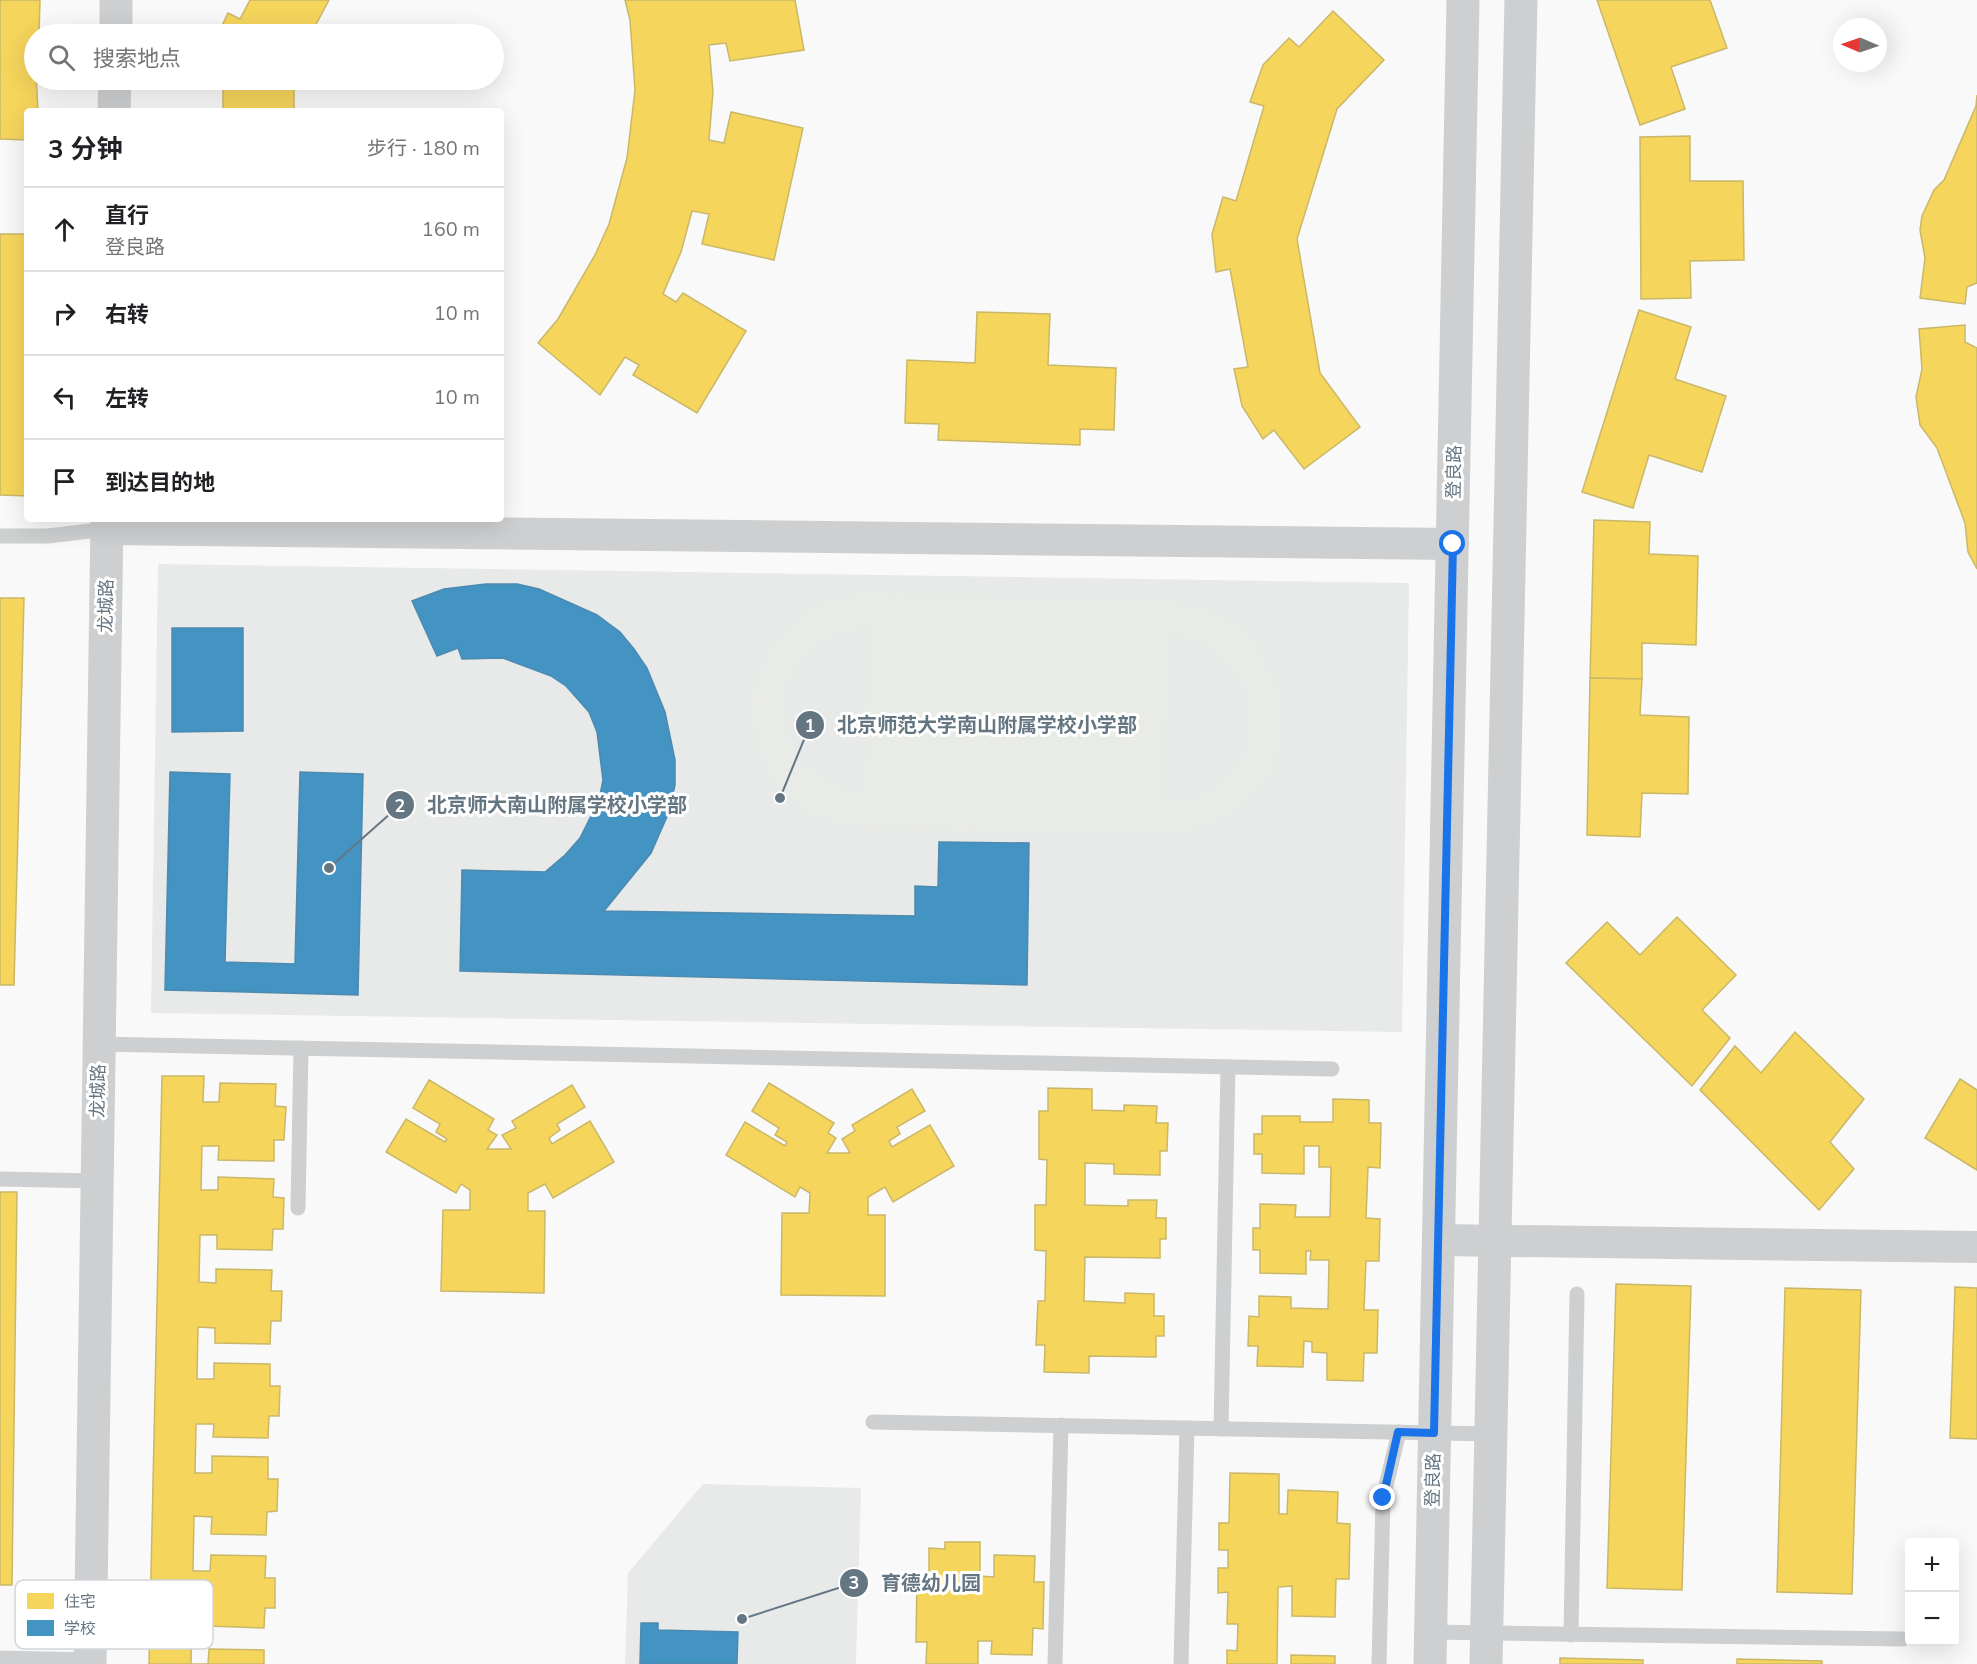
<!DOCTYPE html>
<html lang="zh">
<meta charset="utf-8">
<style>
:root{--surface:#fff;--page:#f6f6f6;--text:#202124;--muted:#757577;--line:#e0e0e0}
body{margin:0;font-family:"Nunito Sans","Noto Sans SC",sans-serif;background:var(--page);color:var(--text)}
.controls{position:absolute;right:18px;bottom:18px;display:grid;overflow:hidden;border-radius:6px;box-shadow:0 6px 24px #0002}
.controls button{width:54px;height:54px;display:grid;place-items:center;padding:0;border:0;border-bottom:2px solid var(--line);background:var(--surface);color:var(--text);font:30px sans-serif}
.compass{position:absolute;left:1833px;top:18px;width:54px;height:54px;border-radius:50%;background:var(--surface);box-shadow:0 6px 24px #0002;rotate:272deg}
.stop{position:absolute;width:18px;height:18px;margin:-14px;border:4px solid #1a73e8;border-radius:50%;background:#fff}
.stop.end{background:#1a73e8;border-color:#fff;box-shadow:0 2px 6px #0008}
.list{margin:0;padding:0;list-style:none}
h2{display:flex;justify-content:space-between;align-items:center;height:78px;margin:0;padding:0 24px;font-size:26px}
h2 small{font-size:20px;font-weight:400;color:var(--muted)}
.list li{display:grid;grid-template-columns:39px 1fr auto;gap:18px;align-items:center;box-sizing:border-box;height:84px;padding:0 24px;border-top:2px solid var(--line)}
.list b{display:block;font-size:22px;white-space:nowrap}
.list p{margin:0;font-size:20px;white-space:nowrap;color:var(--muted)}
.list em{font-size:20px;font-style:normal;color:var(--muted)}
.icon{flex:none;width:33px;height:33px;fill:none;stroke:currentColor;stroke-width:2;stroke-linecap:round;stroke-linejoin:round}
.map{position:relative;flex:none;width:1977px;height:1664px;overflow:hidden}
.search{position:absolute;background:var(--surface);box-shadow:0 6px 24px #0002;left:24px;top:24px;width:480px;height:66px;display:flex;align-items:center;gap:15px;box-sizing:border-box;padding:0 21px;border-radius:33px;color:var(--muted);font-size:22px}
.panel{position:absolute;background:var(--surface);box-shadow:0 6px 24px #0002;left:24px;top:108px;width:480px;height:414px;border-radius:6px}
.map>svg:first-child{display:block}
.built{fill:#e8e9e9}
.green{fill:#e8ebe6;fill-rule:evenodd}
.homes{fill:#f6d55c;stroke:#cab868;stroke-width:1.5}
.schools{fill:#4393c3;stroke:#4d8ab0;stroke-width:1.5}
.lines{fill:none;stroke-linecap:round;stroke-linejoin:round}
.service{stroke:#cecfd0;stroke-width:15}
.minor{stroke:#cecfd0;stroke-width:32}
.tertiary{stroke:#cecfd0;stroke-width:33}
.route{stroke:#1a73e8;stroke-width:8}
.labels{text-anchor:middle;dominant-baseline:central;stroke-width:6;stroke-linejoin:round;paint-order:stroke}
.street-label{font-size:18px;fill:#657683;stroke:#fff}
.key{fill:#fff;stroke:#d1d6da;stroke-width:1.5}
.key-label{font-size:16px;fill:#657683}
.leader{fill:none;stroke:#657683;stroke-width:2}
.callout-dot{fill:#657683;stroke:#fff;stroke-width:2}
.mark-label{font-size:18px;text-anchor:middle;font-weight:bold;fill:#fff}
.callout-label{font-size:20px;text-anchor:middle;font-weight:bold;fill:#657683;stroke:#fff;stroke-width:6;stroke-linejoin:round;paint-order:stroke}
</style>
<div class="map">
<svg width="1977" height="1664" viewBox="0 0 1977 1664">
<rect width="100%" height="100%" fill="#f9f9f9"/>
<g class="built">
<polygon points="158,564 1409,583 1402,1032 151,1013"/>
<polygon points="703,1484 861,1488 856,1664 625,1664 628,1573"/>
</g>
<path class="green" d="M868 593 1171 601C1190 604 1211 607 1228 618 1288 657 1305 756 1245 805 1221 824 1196 832 1165 835L863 828C843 825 823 822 806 811 732 763 735 653 811 608 829 598 848 595 868 593ZM869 628H870L865 794C756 775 759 639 869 628ZM1168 635C1251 639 1281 753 1205 792 1192 798 1178 799 1164 801Z"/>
<g class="homes">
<polygon points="0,0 40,0 39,34 34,34 38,111 27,111 27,140 0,139"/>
<polygon points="250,0 329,0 311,34 218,34 228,13 240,19"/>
<polygon points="625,0 795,0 804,50 730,61 726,43 709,45 713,92 709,140 724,143 731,112 803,128 774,260 702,244 709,214 692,211 681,252 663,294 676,302 683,293 746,331 697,413 633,375 639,365 625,357 600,395 538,343 558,319 595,255 609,224 627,158 635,90 630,20"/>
<polygon points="1597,0 1710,0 1727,48 1671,67 1685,109 1640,125"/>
<polygon points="1333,11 1384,60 1337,109 1297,239 1320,373 1360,427 1304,469 1274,430 1263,439 1242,406 1234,369 1248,367 1230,269 1216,272 1212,234 1223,197 1236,201 1264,106 1250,102 1263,65 1289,38 1299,47"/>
<polygon points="209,80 294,80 294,111 223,111 223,86 209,86"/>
<polygon points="1977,95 1977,283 1967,287 1965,304 1920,298 1925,258 1920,230 1922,216 1934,190 1944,180 1976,106"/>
<polygon points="1690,136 1690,181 1743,181 1744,260 1690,261 1691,298 1641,299 1640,137"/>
<polygon points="0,234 27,234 27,496 0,495"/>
<polygon points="1639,310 1691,327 1675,379 1726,396 1702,472 1649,455 1633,508 1582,492"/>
<polygon points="977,312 1050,314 1048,365 1116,368 1114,430 1080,429 1080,445 938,440 939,424 905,423 907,360 975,363"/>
<polygon points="1965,325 1965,342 1977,348 1977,569 1968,552 1965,523 1937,448 1920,425 1916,397 1922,369 1919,329"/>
<polygon points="1594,520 1650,522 1649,554 1698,556 1696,645 1642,643 1642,679 1590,678"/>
<polygon points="0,598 24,598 14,985 0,985"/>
<polygon points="1590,678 1642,679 1640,715 1689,717 1688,794 1642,793 1640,837 1587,835"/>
<polygon points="1677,917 1736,975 1702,1010 1730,1038 1692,1086 1566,963 1607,922 1640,955"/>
<polygon points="1795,1032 1864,1099 1830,1142 1854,1169 1819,1210 1700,1090 1735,1046 1761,1073"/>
<polygon points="162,1076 204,1076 203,1102 219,1102 220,1083 276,1084 275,1106 286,1107 284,1140 274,1140 274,1161 218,1160 219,1146 202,1146 201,1190 218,1190 218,1177 274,1179 273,1197 284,1198 283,1229 273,1229 272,1250 217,1249 217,1235 200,1235 199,1282 216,1283 216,1269 272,1270 271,1291 282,1291 281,1321 271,1321 270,1344 215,1343 215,1328 198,1327 197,1379 214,1379 214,1363 270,1364 270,1386 280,1386 279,1416 269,1416 268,1438 213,1437 214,1424 196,1424 195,1473 212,1473 212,1456 268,1457 268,1479 278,1479 277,1511 267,1512 266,1535 211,1534 212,1517 194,1516 193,1571 210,1571 211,1555 266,1556 265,1578 275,1578 275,1608 265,1608 264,1628 209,1626 210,1610 192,1609 191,1664 208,1664 209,1649 264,1650 264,1664 149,1664"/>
<polygon points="1960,1079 1977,1090 1977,1170 1925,1138"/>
<polygon points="429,1080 494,1119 488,1130 497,1135 487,1149 511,1149 502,1135 516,1128 512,1121 572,1085 585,1107 557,1124 560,1130 549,1138 552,1144 590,1121 614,1162 553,1198 545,1184 528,1193 528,1211 545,1211 544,1293 441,1291 443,1210 470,1210 470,1190 461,1184 456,1193 386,1152 406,1119 445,1142 447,1139 436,1132 440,1124 413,1108"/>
<polygon points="769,1083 834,1123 828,1133 836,1138 827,1153 850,1153 842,1139 855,1131 852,1125 912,1089 925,1111 897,1127 900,1134 889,1141 892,1147 930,1125 954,1166 893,1202 885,1187 868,1197 868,1215 885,1215 885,1296 781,1295 782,1213 809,1213 810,1193 800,1187 795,1197 726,1155 745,1122 785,1146 787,1142 775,1135 779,1128 752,1111"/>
<polygon points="1048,1088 1092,1089 1092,1110 1124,1111 1124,1105 1157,1106 1156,1123 1168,1123 1167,1151 1160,1151 1160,1175 1114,1174 1114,1164 1085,1163 1085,1205 1128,1206 1128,1200 1157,1200 1156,1218 1166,1218 1166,1239 1160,1239 1160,1258 1085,1257 1084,1301 1125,1303 1125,1293 1154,1294 1154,1316 1164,1316 1164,1336 1156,1336 1156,1357 1089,1356 1089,1373 1044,1372 1045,1345 1036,1345 1038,1301 1045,1301 1046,1251 1035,1250 1035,1205 1046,1205 1047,1160 1039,1159 1039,1111 1048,1111"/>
<polygon points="1333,1099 1369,1100 1369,1123 1381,1123 1380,1168 1368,1167 1366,1218 1380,1219 1379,1261 1366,1261 1364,1310 1378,1310 1377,1353 1364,1353 1363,1381 1327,1380 1327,1353 1312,1352 1312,1342 1304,1341 1303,1367 1257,1366 1258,1346 1248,1346 1249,1316 1259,1317 1259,1296 1291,1297 1291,1308 1328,1309 1329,1260 1310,1260 1311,1251 1306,1251 1306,1274 1260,1273 1260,1250 1253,1250 1253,1228 1260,1228 1260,1204 1296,1205 1295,1217 1330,1217 1331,1167 1319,1167 1319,1146 1304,1146 1304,1174 1262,1173 1262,1154 1254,1154 1254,1134 1262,1134 1262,1116 1300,1116 1300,1122 1333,1122"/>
<polygon points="0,1192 17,1192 12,1585 0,1585"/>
<polygon points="1616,1284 1691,1286 1682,1590 1607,1588"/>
<polygon points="1955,1287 1977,1288 1977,1439 1950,1438"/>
<polygon points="1785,1288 1861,1290 1852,1594 1777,1592"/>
<polygon points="1230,1473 1279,1474 1279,1514 1287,1514 1288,1490 1338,1492 1337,1523 1350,1524 1349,1579 1336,1579 1335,1617 1292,1616 1292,1586 1278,1587 1277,1664 1227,1664 1227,1650 1237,1651 1238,1624 1227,1624 1228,1592 1218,1593 1218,1568 1228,1568 1228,1550 1219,1550 1219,1523 1229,1523"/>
<polygon points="945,1542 980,1542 980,1576 994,1577 994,1555 1035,1556 1034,1582 1044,1582 1043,1629 1033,1628 1032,1655 991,1654 992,1641 978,1641 978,1664 926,1664 927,1642 916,1642 917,1577 929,1577 929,1548 945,1549"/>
<polygon points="1291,1655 1335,1656 1335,1664 1291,1664"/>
<polygon points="1560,1658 1643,1660 1643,1664 1560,1664"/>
<polygon points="1737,1659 1822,1661 1822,1664 1737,1664"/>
</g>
<g class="schools">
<polygon points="486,584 517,584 539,589 597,615 620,632 634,649 647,668 665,712 675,760 675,785 669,812 651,853 604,911 915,916 915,886 938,887 939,842 1029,843 1027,985 460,971 462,870 545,872 565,855 580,838 599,800 603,780 597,732 589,712 566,686 551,676 503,658 462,659 458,648 437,656 412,601 444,589"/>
<polygon points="172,628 243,628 243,731 172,732"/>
<polygon points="170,772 230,774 225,962 295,964 300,772 363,774 358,995 165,990"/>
<polygon points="641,1623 658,1623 658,1630 738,1632 737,1664 640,1664"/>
</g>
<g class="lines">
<g class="service">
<polyline points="0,536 48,536 107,529"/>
<polyline points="99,1044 1332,1069"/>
<polyline points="0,1179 97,1181"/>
<polyline points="298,1208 301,1048"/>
<polyline points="873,1422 1492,1434"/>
<polyline points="1221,1429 1228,1067"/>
<polyline points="1431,1632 1903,1639"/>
<polyline points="1571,1635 1577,1294"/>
<polyline points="0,1658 90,1660"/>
<polyline points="1055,1664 1061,1425"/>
<polyline points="1181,1664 1187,1428"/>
<polyline points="1379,1664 1383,1498 1399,1432"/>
</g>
<g class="minor">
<polyline points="107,529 1453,544"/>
<polyline points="1438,1240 1977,1247"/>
</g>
<g class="tertiary">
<polyline points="116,34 116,0"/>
<polyline points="114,111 115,80"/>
<polyline points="90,1664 107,519"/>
<polyline points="1430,1664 1463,0"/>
<polyline points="1486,1664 1521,0"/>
</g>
</g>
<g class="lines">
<polyline class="route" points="1383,1498 1398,1432 1434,1433 1453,544"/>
</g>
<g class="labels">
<g class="street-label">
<text transform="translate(1454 472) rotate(-89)">登良路</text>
<text transform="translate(106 606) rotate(-89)">龙城路</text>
<text transform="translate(98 1091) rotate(-89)">龙城路</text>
<text transform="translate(1433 1480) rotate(-89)">登良路</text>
</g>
</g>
<rect x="15" y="1580" width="198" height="69" rx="9" class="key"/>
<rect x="27" y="1593" width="27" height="16" fill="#f6d55c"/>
<rect x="27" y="1620" width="27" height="16" fill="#4393c3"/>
<g class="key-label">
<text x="64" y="1607">住宅</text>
<text x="64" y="1634">学校</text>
</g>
<path class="leader" d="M780 798L810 725M329 868L400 805M742 1619L854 1583"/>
<g class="callout-dot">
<circle cx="780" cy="798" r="6"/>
<circle cx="329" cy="868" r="6"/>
<circle cx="742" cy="1619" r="6"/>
<circle cx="810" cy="725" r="15"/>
<circle cx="400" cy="805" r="15"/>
<circle cx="854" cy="1583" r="15"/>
</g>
<g class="mark-label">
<text x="810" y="732">1</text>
<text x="400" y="812">2</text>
<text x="854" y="1589">3</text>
</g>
<g class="callout-label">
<text x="987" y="732">北京师范大学南山附属学校小学部</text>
<text x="557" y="812">北京师大南山附属学校小学部</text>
<text x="931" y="1590">育德幼儿园</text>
</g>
</svg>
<div class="controls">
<button>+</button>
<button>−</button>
</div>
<svg class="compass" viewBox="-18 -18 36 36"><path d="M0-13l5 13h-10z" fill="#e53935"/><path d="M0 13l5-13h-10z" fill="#757577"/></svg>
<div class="stop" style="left:1453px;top:544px"></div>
<div class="stop end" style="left:1383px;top:1498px"></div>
<div class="search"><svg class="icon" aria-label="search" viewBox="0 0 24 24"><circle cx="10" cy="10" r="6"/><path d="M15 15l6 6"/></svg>搜索地点</div>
<section class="panel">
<h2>3 分钟<small>步行 · 180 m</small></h2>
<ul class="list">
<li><svg class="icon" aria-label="ahead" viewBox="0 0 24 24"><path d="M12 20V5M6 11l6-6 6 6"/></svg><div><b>直行</b><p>登良路</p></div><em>160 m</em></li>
<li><svg class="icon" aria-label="right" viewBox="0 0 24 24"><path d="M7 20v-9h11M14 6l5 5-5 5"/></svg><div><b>右转</b></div><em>10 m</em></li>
<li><svg class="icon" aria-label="left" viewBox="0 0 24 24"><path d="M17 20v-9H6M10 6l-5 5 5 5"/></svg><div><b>左转</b></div><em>10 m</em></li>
<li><svg class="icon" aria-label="arrive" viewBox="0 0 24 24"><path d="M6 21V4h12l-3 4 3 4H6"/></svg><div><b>到达目的地</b></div></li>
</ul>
</section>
</div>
